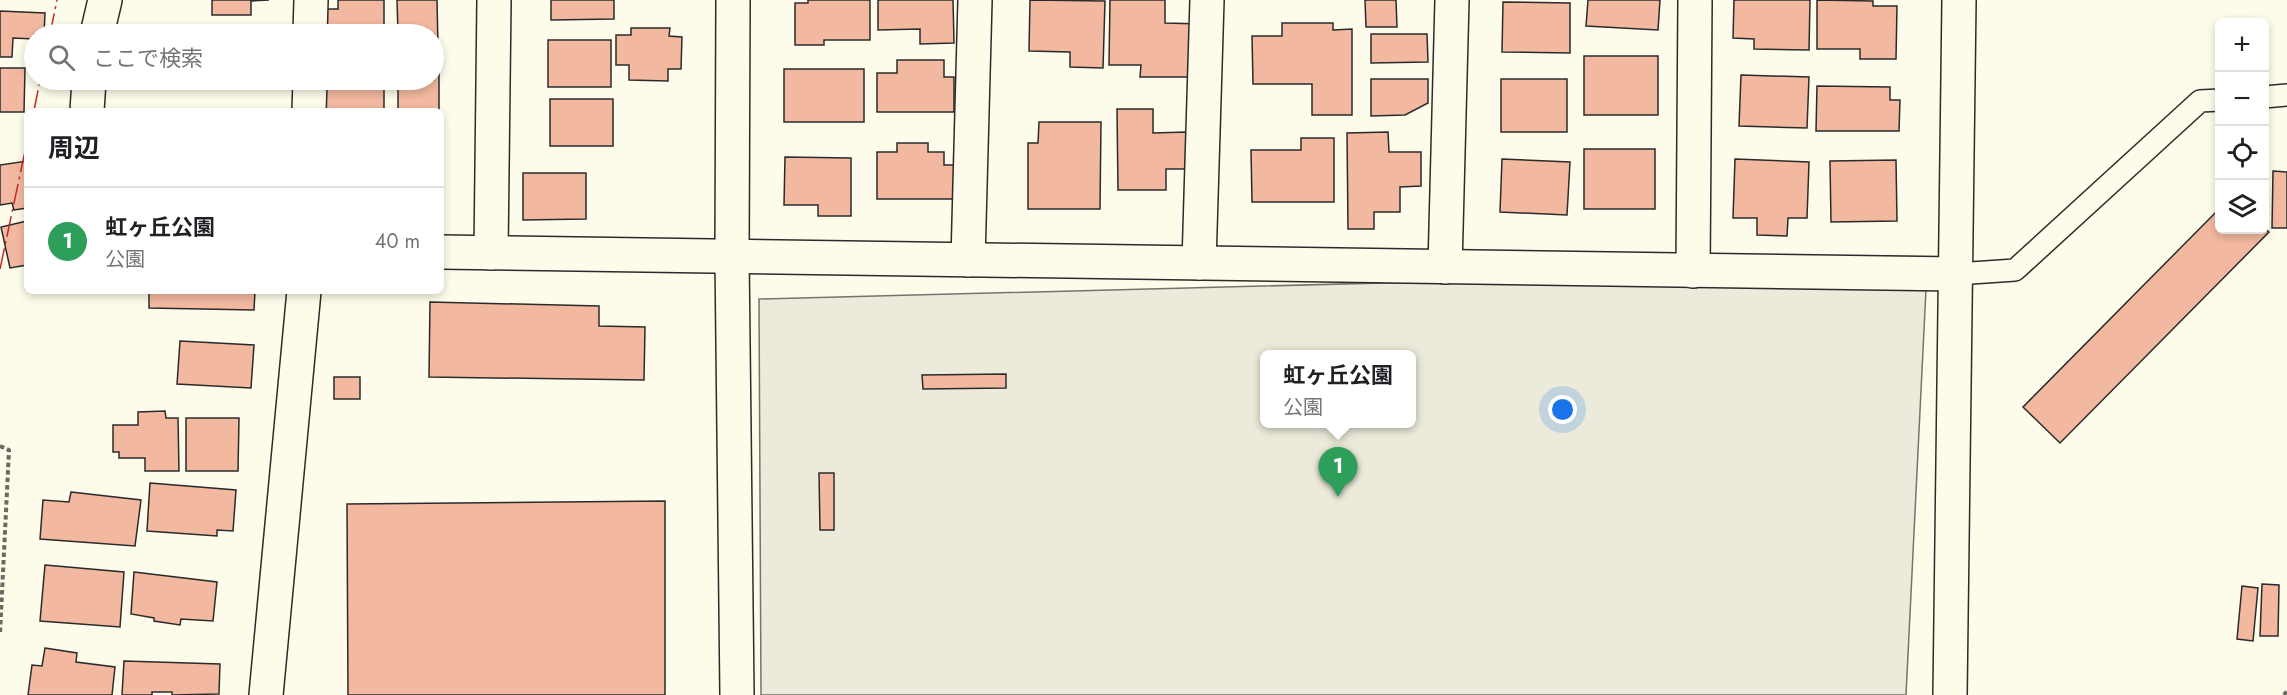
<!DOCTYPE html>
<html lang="ja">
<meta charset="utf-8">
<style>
:root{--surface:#fff;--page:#f2f2f2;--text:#202124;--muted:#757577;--line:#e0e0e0;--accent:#111827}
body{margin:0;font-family:Jost,"Noto Sans JP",sans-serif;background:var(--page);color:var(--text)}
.controls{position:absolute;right:18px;top:18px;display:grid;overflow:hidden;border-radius:9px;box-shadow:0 3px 9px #0003}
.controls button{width:54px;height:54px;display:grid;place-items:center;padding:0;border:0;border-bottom:2px solid var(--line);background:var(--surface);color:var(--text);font:30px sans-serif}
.you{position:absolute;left:1563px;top:410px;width:21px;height:21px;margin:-15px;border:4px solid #fff;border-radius:50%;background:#1a73e8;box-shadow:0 0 0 9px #1a73e833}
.badge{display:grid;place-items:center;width:39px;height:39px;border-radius:50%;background:var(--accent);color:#fff;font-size:20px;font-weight:700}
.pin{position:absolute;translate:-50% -50px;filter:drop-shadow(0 2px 3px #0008)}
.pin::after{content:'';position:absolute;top:32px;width:21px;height:18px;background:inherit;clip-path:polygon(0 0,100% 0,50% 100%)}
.popup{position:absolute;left:1260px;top:350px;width:156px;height:78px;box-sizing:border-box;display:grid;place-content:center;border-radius:9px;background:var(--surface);filter:drop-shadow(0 2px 4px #0005);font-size:20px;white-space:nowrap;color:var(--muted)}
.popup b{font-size:22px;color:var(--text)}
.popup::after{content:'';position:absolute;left:50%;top:100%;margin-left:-12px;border:12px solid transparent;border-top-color:var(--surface)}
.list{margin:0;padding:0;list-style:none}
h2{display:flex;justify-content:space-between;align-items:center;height:78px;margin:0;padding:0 24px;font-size:26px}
h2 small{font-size:20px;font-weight:400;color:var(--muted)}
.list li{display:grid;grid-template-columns:39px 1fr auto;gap:18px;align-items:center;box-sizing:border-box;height:108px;padding:0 24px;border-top:2px solid var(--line)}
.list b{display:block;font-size:22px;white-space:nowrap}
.list p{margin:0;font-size:20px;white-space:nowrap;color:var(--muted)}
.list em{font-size:20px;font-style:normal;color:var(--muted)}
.icon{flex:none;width:33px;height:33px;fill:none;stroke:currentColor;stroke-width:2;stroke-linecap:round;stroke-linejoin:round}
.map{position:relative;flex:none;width:2287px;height:695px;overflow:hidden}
.search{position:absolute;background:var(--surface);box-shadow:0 3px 9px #0003;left:24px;top:24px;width:420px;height:66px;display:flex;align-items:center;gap:15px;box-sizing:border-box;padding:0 21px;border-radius:33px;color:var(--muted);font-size:22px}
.panel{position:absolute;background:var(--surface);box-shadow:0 3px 9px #0003;left:24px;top:108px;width:420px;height:186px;border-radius:9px}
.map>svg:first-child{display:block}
.green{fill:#ecebdb;stroke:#74746e;stroke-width:1.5;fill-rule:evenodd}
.building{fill:#f2b8a0;stroke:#2b2b2b;stroke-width:1.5}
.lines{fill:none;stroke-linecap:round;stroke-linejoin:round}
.service-casing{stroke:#2b2b2b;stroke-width:24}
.minor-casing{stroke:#2b2b2b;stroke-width:36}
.tertiary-casing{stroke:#2b2b2b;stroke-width:36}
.path{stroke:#6a6964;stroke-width:4;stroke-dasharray:4.5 3;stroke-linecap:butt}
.service{stroke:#fdfbea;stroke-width:21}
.minor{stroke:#fdfbea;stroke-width:33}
.tertiary{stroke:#fdfbea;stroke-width:33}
.power{stroke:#c62828;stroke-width:1.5;stroke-dasharray:21 4.5 3 4.5;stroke-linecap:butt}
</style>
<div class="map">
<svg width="2287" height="695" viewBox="0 0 2287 695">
<rect width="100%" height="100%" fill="#fdfbea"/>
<path class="green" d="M1927 269 1906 695H761L759 299ZM1264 354H1412V424H1264Z"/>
<g class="building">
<polygon points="212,0 269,0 251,1 251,15 212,15"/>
<polygon points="338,0 384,0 384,34 325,34 324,9 338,9"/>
<polygon points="397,0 437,0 438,48 434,48 434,34 398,34"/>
<polygon points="551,0 614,0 614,19 551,20"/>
<polygon points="808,0 870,0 870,40 824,40 824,45 795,45 795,3 808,3"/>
<polygon points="878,0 953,0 954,43 920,44 920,29 878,30"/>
<polygon points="1030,0 1105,1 1103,68 1070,67 1070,52 1029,51"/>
<polygon points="1110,0 1165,0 1165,23 1201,24 1200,77 1140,77 1141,65 1109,65"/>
<polygon points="1365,0 1396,0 1397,27 1366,27"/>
<polygon points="1588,0 1660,0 1658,30 1586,26"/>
<polygon points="1734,0 1810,0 1809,50 1754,49 1754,39 1733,38"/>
<polygon points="1817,0 1873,1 1873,6 1897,6 1896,59 1860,59 1860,49 1817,49"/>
<polygon points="1503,2 1570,3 1570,53 1502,52"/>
<polygon points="0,11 45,13 44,34 34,34 34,39 13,38 12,57 0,57"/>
<polygon points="1282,23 1333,23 1333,30 1352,29 1352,115 1312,115 1312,84 1253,84 1252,36 1282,36"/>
<polygon points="631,28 670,28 669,36 682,37 681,69 668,69 668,81 629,80 629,65 616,65 616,35 631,35"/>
<polygon points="1371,34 1427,34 1428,62 1371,63"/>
<rect x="548" y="40" width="63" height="47"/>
<rect x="1584" y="56" width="74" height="59"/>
<polygon points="897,60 944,60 944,77 954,77 954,112 877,112 877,73 897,73"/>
<polygon points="0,68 25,68 24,112 0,112"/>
<rect x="784" y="69" width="80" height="53"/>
<polygon points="439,74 439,111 398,111 398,80 434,80 434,75"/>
<polygon points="1741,75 1809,77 1807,128 1739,126"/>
<polygon points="1371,79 1428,79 1428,103 1405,115 1371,116"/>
<rect x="1501" y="79" width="66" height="53"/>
<polygon points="205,80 272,80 272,82 245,82 245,88 205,87"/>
<polygon points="339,81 384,81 384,111 325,111 325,88 339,88"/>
<polygon points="1817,86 1890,87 1890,100 1900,100 1899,131 1816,131"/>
<rect x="550" y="99" width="63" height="47"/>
<polygon points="1117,109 1153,109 1153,133 1186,132 1186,169 1166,169 1166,190 1118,190"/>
<polygon points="1039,122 1101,122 1100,209 1028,209 1028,143 1038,143"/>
<polygon points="1388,132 1389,152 1421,152 1421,186 1400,187 1400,212 1374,212 1374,229 1348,229 1347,133"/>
<polygon points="1301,138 1334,138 1334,202 1252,202 1251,150 1301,150"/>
<polygon points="897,143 928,143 928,152 944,152 944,165 957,165 957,199 877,199 877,152 897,152"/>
<rect x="1584" y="149" width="71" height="60"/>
<polygon points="785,157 851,158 851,216 818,216 818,205 784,205"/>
<polygon points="1502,159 1570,162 1567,215 1500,212"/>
<polygon points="1735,159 1809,162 1807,218 1788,218 1787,236 1757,235 1757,218 1733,218"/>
<polygon points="1896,160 1897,221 1831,222 1830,161"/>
<polygon points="27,161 27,208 14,210 12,203 0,205 0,165"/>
<polygon points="2273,171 2287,172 2287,228 2272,228"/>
<polygon points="523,173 586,173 586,219 523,220"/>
<polygon points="2220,208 2220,230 2264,230 2264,228 2269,232 2060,443 2023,407"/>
<polygon points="27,221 27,265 10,268 1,227"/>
<polygon points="149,291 255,291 254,310 149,308"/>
<polygon points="430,302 599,306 599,326 645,327 644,380 429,377"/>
<polygon points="180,341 254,345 251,388 177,384"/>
<polygon points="1006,374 1006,388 923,389 922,375"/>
<rect x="334" y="377" width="26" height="22"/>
<polygon points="165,411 166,418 178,418 179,471 145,471 145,458 119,458 119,452 113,452 113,425 138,425 138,412"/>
<polygon points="186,418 239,418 238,471 186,471"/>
<polygon points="819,473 834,473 834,530 820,530"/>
<polygon points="150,483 236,490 233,531 217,530 217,536 147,531"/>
<polygon points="71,492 141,500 135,546 40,539 43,500 69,502"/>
<polygon points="665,501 665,695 348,695 347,504"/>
<polygon points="45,565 124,572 120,627 40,621"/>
<polygon points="134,572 217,582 213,621 181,619 180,625 154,621 154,618 131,614"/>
<polygon points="2262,584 2279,585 2278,636 2260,636"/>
<polygon points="2242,586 2258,588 2253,641 2237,639"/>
<polygon points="45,648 77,653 76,662 115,667 112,695 28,695 32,665 42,666"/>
<polygon points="124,661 220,664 219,694 172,695 172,692 152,692 152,695 122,695"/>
</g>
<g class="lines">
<defs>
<g id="service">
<polyline points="2264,97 2287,95"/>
<polyline points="1956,274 2015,270 2200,101 2220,100"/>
</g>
<g id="minor">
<polyline points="97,34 105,0"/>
<polyline points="310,34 311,0"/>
<polyline points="87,111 89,80"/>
<polyline points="309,111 310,80"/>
<polyline points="441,252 1956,274"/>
<polyline points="491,253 494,0"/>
<polyline points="968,260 975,0"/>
<polyline points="1199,263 1207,0"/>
<polyline points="1445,267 1452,0"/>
<polyline points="1693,271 1695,0"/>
<polyline points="266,695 304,291"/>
</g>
<g id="tertiary">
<polyline points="733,0 732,256 737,695"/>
<polyline points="1950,695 1959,0"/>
</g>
</defs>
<use href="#service" class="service-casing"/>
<use href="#minor" class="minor-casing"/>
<use href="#tertiary" class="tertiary-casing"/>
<g class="path">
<polyline points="0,446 9,450 0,634"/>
<polyline points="2284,695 2287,691"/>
</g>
<use href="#service" class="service"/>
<use href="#minor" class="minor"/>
<use href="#tertiary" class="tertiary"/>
<g class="power">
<polyline points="50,34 57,0"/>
<polyline points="34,111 40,80"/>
<polyline points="0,269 27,142"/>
</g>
</g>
</svg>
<div class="controls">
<button>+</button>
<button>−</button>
<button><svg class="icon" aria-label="locate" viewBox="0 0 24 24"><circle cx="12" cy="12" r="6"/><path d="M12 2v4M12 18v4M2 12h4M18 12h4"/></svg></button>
<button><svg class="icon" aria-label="layers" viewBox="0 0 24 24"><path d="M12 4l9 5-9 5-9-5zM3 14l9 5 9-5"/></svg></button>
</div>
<div class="you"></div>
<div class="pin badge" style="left:1338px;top:497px;background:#2e9e5b">1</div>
<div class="popup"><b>虹ヶ丘公園</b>公園</div>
<div class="search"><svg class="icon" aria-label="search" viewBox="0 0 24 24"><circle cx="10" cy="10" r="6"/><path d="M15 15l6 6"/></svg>ここで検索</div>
<section class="panel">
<h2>周辺<small></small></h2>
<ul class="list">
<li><span class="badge" style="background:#2e9e5b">1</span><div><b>虹ヶ丘公園</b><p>公園</p></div><em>40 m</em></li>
</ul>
</section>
</div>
